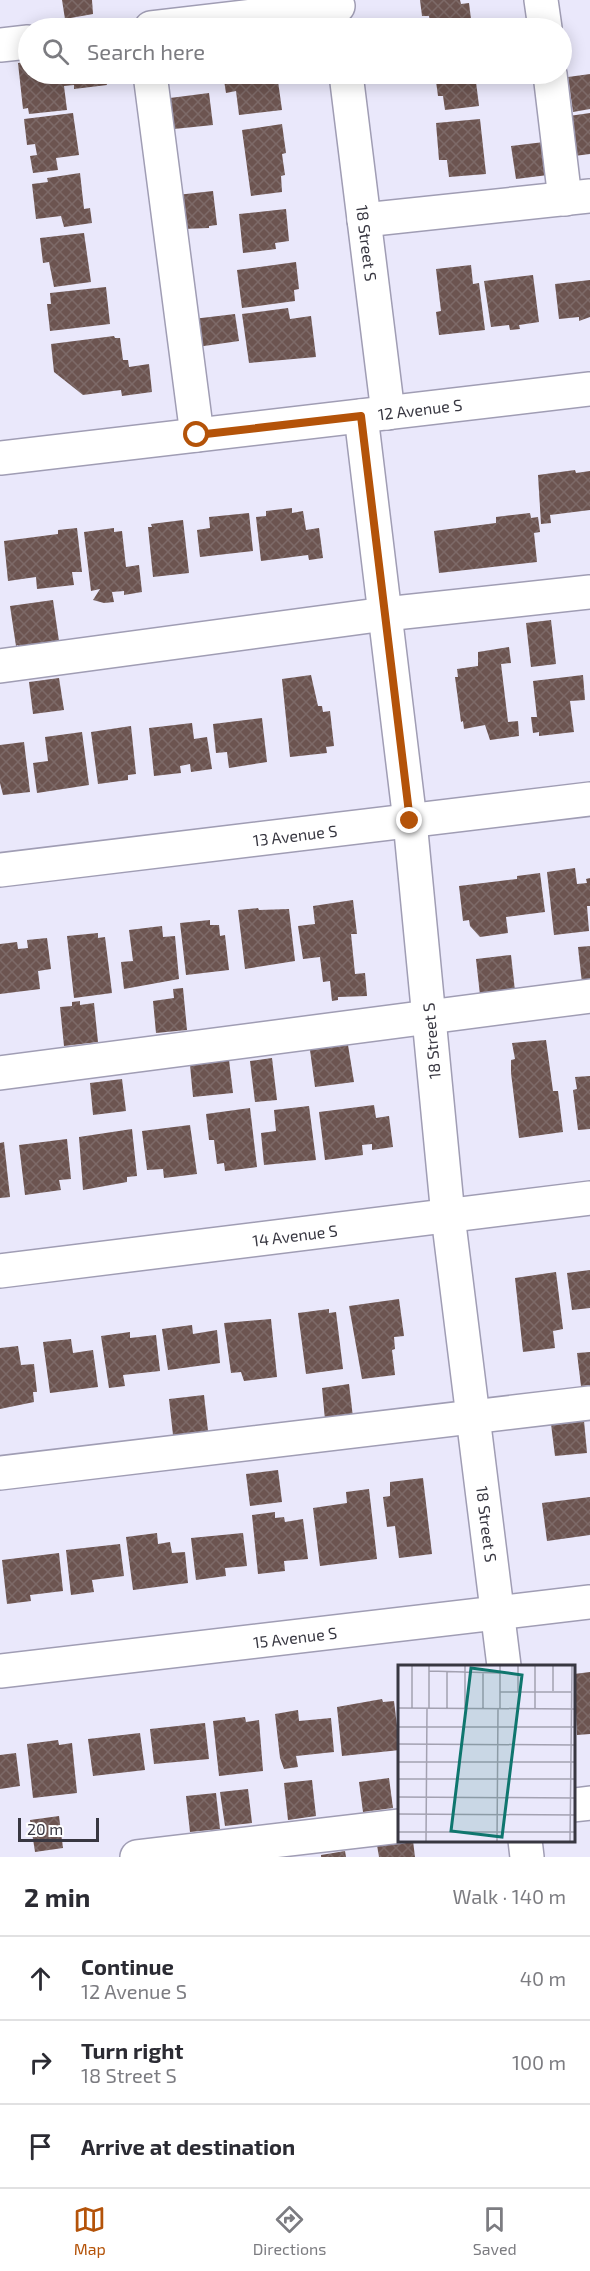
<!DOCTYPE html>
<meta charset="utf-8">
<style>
:root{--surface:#fff;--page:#f7f7f7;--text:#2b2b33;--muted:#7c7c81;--line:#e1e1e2;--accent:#b45309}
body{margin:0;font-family:"Exo 2",sans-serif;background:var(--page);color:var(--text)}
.scale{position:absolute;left:18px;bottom:15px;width:81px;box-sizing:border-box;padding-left:6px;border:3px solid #383741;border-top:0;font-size:16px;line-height:21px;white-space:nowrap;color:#383741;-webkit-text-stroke:4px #fff;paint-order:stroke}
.stop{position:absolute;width:18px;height:18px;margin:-14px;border:4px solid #b45309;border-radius:50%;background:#fff}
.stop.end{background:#b45309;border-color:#fff;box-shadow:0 2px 6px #0008}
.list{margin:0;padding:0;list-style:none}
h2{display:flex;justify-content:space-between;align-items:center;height:78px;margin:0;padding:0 24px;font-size:26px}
h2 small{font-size:20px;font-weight:400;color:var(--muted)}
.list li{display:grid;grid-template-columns:39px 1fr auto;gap:18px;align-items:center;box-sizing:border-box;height:84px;padding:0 24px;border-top:2px solid var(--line)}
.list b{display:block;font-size:22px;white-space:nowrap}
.list p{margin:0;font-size:20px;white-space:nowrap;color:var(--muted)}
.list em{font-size:20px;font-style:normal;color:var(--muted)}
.icon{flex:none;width:33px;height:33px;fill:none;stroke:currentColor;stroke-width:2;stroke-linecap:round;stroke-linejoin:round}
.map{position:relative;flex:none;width:590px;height:1857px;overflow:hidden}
.search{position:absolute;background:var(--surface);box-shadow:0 3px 15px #0003;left:18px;right:18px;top:18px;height:66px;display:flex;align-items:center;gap:15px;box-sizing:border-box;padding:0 21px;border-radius:33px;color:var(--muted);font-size:22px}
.sheet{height:330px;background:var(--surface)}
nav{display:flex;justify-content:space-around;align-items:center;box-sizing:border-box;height:84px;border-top:2px solid var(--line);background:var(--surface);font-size:16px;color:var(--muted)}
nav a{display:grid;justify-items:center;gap:3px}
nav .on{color:var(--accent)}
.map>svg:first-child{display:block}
.building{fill:url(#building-cross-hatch)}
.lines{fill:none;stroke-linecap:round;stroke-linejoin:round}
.minor-casing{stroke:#a09db4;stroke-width:36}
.minor{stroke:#fff;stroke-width:33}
.route{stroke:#b45309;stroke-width:8}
.labels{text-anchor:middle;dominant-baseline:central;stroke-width:6;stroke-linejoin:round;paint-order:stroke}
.street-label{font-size:16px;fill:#383741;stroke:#fff}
.inset-road{fill:none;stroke:#a3a1b1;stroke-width:1.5}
.view{fill:#0f766e;fill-opacity:0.15;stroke:#0f766e;stroke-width:3}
.inset-edge{fill:none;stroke:#383741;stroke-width:3}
</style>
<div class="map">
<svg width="590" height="1857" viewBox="0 0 590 1857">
<defs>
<pattern id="building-cross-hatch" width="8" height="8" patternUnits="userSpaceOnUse" patternTransform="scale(1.5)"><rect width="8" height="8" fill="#6c5450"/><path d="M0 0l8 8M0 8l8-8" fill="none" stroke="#7d6a68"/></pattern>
</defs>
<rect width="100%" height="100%" fill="#eae8fb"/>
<g class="building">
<polygon points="62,0 92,0 93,14 65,19"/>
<polygon points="420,0 460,0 461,4 469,3 472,27 431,28 429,16 422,16"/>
<polygon points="28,62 28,74 105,74 107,85 74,89 74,85 64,86 67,110 29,114 28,108 23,109 18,63"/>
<polygon points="223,74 277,74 282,110 239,115 236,91 226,93"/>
<polygon points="435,74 475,74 479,106 445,110 443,96 438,96"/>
<polygon points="590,74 590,109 573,112 568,77"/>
<polygon points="209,93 213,125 174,129 170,98"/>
<polygon points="73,113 79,155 56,158 58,170 33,173 30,156 37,155 35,144 27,145 24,119"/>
<polygon points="590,113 590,154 574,156 569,116"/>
<polygon points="480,119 486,174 449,177 447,160 439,160 436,123"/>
<polygon points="282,124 286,153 282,154 285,175 281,176 282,192 251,196 242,130"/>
<polygon points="544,142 548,175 516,179 511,146"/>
<polygon points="80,173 84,209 90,208 92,223 64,227 61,216 36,219 32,184 48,182 47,178"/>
<polygon points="213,191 217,225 209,226 209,228 183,229 177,195"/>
<polygon points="286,209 289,241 275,243 276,249 243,253 239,214"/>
<polygon points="84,233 91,282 54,287 49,262 43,263 40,238"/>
<polygon points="296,262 299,289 294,290 295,301 242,308 237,270"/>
<polygon points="471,265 473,284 479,283 485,330 439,335 436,312 441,311 436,269"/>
<polygon points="533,275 539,322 519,325 520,329 510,330 509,325 491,327 484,281"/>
<polygon points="590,280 590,317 579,321 579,317 559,319 555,284"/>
<polygon points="106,287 110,324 50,331 47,304 51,304 50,293"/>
<polygon points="288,308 290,319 311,316 316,357 249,363 242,314"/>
<polygon points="235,314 239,341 197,347 193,319"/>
<polygon points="114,336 115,338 120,338 123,360 128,360 129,367 149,364 152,392 122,396 121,390 83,395 54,372 51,344"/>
<polygon points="575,470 576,473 590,471 590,510 550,515 551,523 541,524 538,475"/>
<polygon points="292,508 292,513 303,511 306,530 319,528 323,558 309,560 308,555 261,561 256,517 266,516 266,511"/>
<polygon points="249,513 253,551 200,557 197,530 210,528 209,517"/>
<polygon points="530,513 531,518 538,517 540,532 534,533 537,562 439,573 434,531 496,523 496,517"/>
<polygon points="183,520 189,573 153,577 148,527 152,527 151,524"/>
<polygon points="77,528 82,572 72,572 74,585 37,589 36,577 8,581 4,541 58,534 58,530"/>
<polygon points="114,528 114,532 122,531 126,567 139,565 142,592 124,595 124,591 112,592 114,602 104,603 93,600 100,589 91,591 84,532"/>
<polygon points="53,600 59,641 30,645 31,651 19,653 18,645 16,646 10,606"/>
<polygon points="551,620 556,664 531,667 526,623"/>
<polygon points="509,647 511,663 501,664 508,722 518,721 519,736 490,740 485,725 464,729 463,721 461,722 455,677 458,677 457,669 478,666 478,652"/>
<polygon points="311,675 318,706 322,706 323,712 330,711 334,746 326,747 327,753 290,757 282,679"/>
<polygon points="583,675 585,700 570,701 574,732 539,736 539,732 533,733 531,717 537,717 533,681"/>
<polygon points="59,678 64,710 33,714 29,682"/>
<polygon points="262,718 267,762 229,768 227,752 216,753 213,724"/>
<polygon points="192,723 194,739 207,737 212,769 191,772 190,764 180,766 181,773 154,776 149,728"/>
<polygon points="131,726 136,774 128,775 128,780 98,784 91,732"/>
<polygon points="82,732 89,785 37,793 33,763 48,761 45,737"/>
<polygon points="24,742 30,792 3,795 0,783 0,745"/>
<polygon points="575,868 577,884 587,883 586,879 590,878 590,906 587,906 589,931 554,935 547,872"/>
<polygon points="540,873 545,912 506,917 508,933 480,937 470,926 469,920 463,921 459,886 517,879 517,876"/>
<polygon points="353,900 357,934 351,934 355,974 365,973 367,996 338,997 338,1000 332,1001 330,981 323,982 320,957 303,959 298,926 315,924 313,906"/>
<polygon points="258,908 259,910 289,909 295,961 245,969 238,910"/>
<polygon points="210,920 210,925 219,925 220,936 225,935 229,970 186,975 180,923"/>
<polygon points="162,926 163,937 175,936 179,979 124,989 121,962 133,961 129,930"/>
<polygon points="98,933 98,938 105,937 112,993 74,998 67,936"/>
<polygon points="47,938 51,969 38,971 40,989 0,994 0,944 17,942 18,949 28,948 27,940"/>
<polygon points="590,946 590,982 582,983 578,947"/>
<polygon points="511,955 515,991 480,995 476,959"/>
<polygon points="183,988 187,1030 156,1033 153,1001 174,998 173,989"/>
<polygon points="80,1001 80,1005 94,1003 98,1042 64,1046 60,1007 72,1006 72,1002"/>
<polygon points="546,1040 553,1091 558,1091 563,1132 519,1138 511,1073 511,1060 515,1059 512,1043"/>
<polygon points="348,1045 354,1082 315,1087 310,1050"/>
<polygon points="272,1058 277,1100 255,1102 250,1061"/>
<polygon points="229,1060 233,1093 193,1097 190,1065"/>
<polygon points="590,1076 590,1129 578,1130 573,1090 577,1089 575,1077"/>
<polygon points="122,1079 126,1111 93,1115 90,1083"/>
<polygon points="374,1105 376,1118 389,1116 393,1147 372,1150 372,1144 362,1145 363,1155 325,1160 319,1112"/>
<polygon points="309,1106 316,1160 264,1165 261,1133 276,1131 274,1110"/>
<polygon points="250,1108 257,1167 225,1171 224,1163 217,1164 214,1140 209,1140 206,1114"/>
<polygon points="190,1125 197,1174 164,1178 163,1169 147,1170 142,1131"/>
<polygon points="132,1129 137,1176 127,1177 127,1182 83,1190 79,1137"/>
<polygon points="67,1139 71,1179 59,1180 61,1190 25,1195 19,1145"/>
<polygon points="4,1142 10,1197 0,1198 0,1143"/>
<polygon points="590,1270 590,1308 572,1310 567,1273"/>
<polygon points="556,1272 563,1329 553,1331 555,1348 523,1352 515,1278"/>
<polygon points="399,1299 404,1336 394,1337 395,1349 392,1350 395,1375 362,1379 349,1306"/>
<polygon points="329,1309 329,1313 336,1312 343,1369 306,1374 298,1313"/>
<polygon points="271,1319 277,1377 244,1381 241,1372 231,1373 224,1323"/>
<polygon points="192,1325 193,1334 217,1330 220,1363 168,1370 162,1329"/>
<polygon points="130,1332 130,1338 156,1335 160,1371 123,1375 125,1386 109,1388 101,1336"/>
<polygon points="71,1339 73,1353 93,1350 98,1387 50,1393 43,1342"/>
<polygon points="18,1346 21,1365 34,1364 37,1392 33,1392 34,1402 0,1409 0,1348"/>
<polygon points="590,1352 590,1385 581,1386 577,1353"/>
<polygon points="349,1384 353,1417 325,1420 322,1388"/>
<polygon points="204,1395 208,1431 173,1435 169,1399"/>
<polygon points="584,1421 587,1453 555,1456 551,1424"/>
<polygon points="278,1470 282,1502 250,1506 246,1474"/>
<polygon points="423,1478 432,1554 399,1558 395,1526 387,1527 383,1497 390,1496 390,1482"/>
<polygon points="369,1489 377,1559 320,1566 313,1508 347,1503 346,1492"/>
<polygon points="590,1497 590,1535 547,1541 542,1503"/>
<polygon points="275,1512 275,1518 284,1517 285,1522 303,1519 308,1559 284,1561 285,1571 258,1574 252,1515"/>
<polygon points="157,1533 158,1544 170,1542 172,1553 185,1552 188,1583 133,1590 126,1537"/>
<polygon points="243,1533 247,1566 225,1568 226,1576 196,1580 191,1538"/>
<polygon points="120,1544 124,1576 92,1580 94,1592 71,1595 66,1550"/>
<polygon points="59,1553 63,1591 30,1595 31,1601 7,1604 2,1560"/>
<polygon points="590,1672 590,1734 577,1735 574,1674"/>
<polygon points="382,1699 383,1702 394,1701 400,1750 342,1756 337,1707"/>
<polygon points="298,1710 299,1721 331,1718 334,1752 296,1756 298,1767 284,1769 280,1758 275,1714"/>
<polygon points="245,1717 246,1722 259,1720 263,1771 219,1776 213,1721"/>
<polygon points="205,1723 209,1759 154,1764 150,1729"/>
<polygon points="140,1733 145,1770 93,1776 88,1739"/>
<polygon points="58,1740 59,1745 72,1743 77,1793 33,1798 27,1744"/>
<polygon points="16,1753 20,1786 0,1789 0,1755"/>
<polygon points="389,1778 393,1808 363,1812 359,1782"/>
<polygon points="312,1780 316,1816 288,1820 284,1783"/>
<polygon points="248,1789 252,1823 225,1826 220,1792"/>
<polygon points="216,1793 220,1829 190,1832 186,1796"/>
<polygon points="59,1816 63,1848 35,1852 30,1820"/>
<polygon points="413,1841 415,1857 379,1857 377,1845"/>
<polygon points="345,1851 346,1857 321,1857 321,1855"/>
</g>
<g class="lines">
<defs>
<g id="minor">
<polyline points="541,0 545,28"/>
<polyline points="151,28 338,6"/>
<polyline points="0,45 28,42"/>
<polyline points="150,74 197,435"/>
<polyline points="346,74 388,413"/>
<polyline points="550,74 565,199"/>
<polyline points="364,220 590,196"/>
<polyline points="361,416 410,821 448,1216 504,1666"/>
<polyline points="0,458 590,389"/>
<polyline points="0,666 385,614 590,592"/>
<polyline points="0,870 590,799"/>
<polyline points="0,1073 590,996"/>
<polyline points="0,1271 590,1198"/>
<polyline points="0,1473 590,1403"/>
<polyline points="0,1671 590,1602"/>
<polyline points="574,1805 590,1803"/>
<polyline points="525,1840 527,1857"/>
<polyline points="137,1857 400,1826"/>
</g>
</defs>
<use href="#minor" class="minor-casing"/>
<use href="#minor" class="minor"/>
</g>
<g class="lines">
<polyline class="route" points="197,435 361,416 410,821"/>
</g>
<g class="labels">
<g class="street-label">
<text transform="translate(367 243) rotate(83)">18 Street S</text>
<text transform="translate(420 409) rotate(-7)">12 Avenue S</text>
<text transform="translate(295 835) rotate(-7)">13 Avenue S</text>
<text transform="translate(431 1041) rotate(-95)">18 Street S</text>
<text transform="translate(295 1235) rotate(-7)">14 Avenue S</text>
<text transform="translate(487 1524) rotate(83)">18 Street S</text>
<text transform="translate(295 1637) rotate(-7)">15 Avenue S</text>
</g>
</g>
<g transform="translate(398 1665)">
<rect width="177" height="177" fill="#eae8fb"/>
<path class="inset-road" d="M102 0V44M155 0V26M31 6 102 8M49 7V43M85 8V44M102 27H174M120 27V0M0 43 177 44M14 43V0M31 43V0M67 43V0M137 44V0M0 62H177M0 79 177 80M0 97H177M0 114H177M0 132 177 133M0 149 177 150M0 167H177M28 177 29 43M99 177 100 44M172 177 174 0"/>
<path class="view" d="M73 3 124 10 104 172 53 166Z"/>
<rect width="177" height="177" class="inset-edge"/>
</g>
</svg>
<div class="scale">20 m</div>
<div class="stop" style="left:197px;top:435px"></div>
<div class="stop end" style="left:410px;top:821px"></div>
<div class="search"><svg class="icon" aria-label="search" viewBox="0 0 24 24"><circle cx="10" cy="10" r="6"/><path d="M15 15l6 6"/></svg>Search here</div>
</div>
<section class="sheet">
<h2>2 min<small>Walk · 140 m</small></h2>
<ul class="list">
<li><svg class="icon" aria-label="ahead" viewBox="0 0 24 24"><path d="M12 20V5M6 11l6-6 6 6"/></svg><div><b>Continue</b><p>12 Avenue S</p></div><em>40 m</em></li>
<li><svg class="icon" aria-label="right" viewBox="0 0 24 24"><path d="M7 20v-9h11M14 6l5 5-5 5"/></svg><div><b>Turn right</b><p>18 Street S</p></div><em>100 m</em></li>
<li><svg class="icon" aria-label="arrive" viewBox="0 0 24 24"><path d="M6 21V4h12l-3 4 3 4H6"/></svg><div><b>Arrive at destination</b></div></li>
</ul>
</section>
<nav>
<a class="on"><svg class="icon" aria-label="map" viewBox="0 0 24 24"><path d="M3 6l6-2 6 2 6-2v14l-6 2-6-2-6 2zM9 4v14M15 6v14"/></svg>Map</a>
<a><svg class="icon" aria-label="directions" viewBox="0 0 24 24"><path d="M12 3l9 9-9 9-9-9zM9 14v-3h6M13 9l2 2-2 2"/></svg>Directions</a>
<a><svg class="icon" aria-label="saved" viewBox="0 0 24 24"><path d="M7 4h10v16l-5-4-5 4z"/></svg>Saved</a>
</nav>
